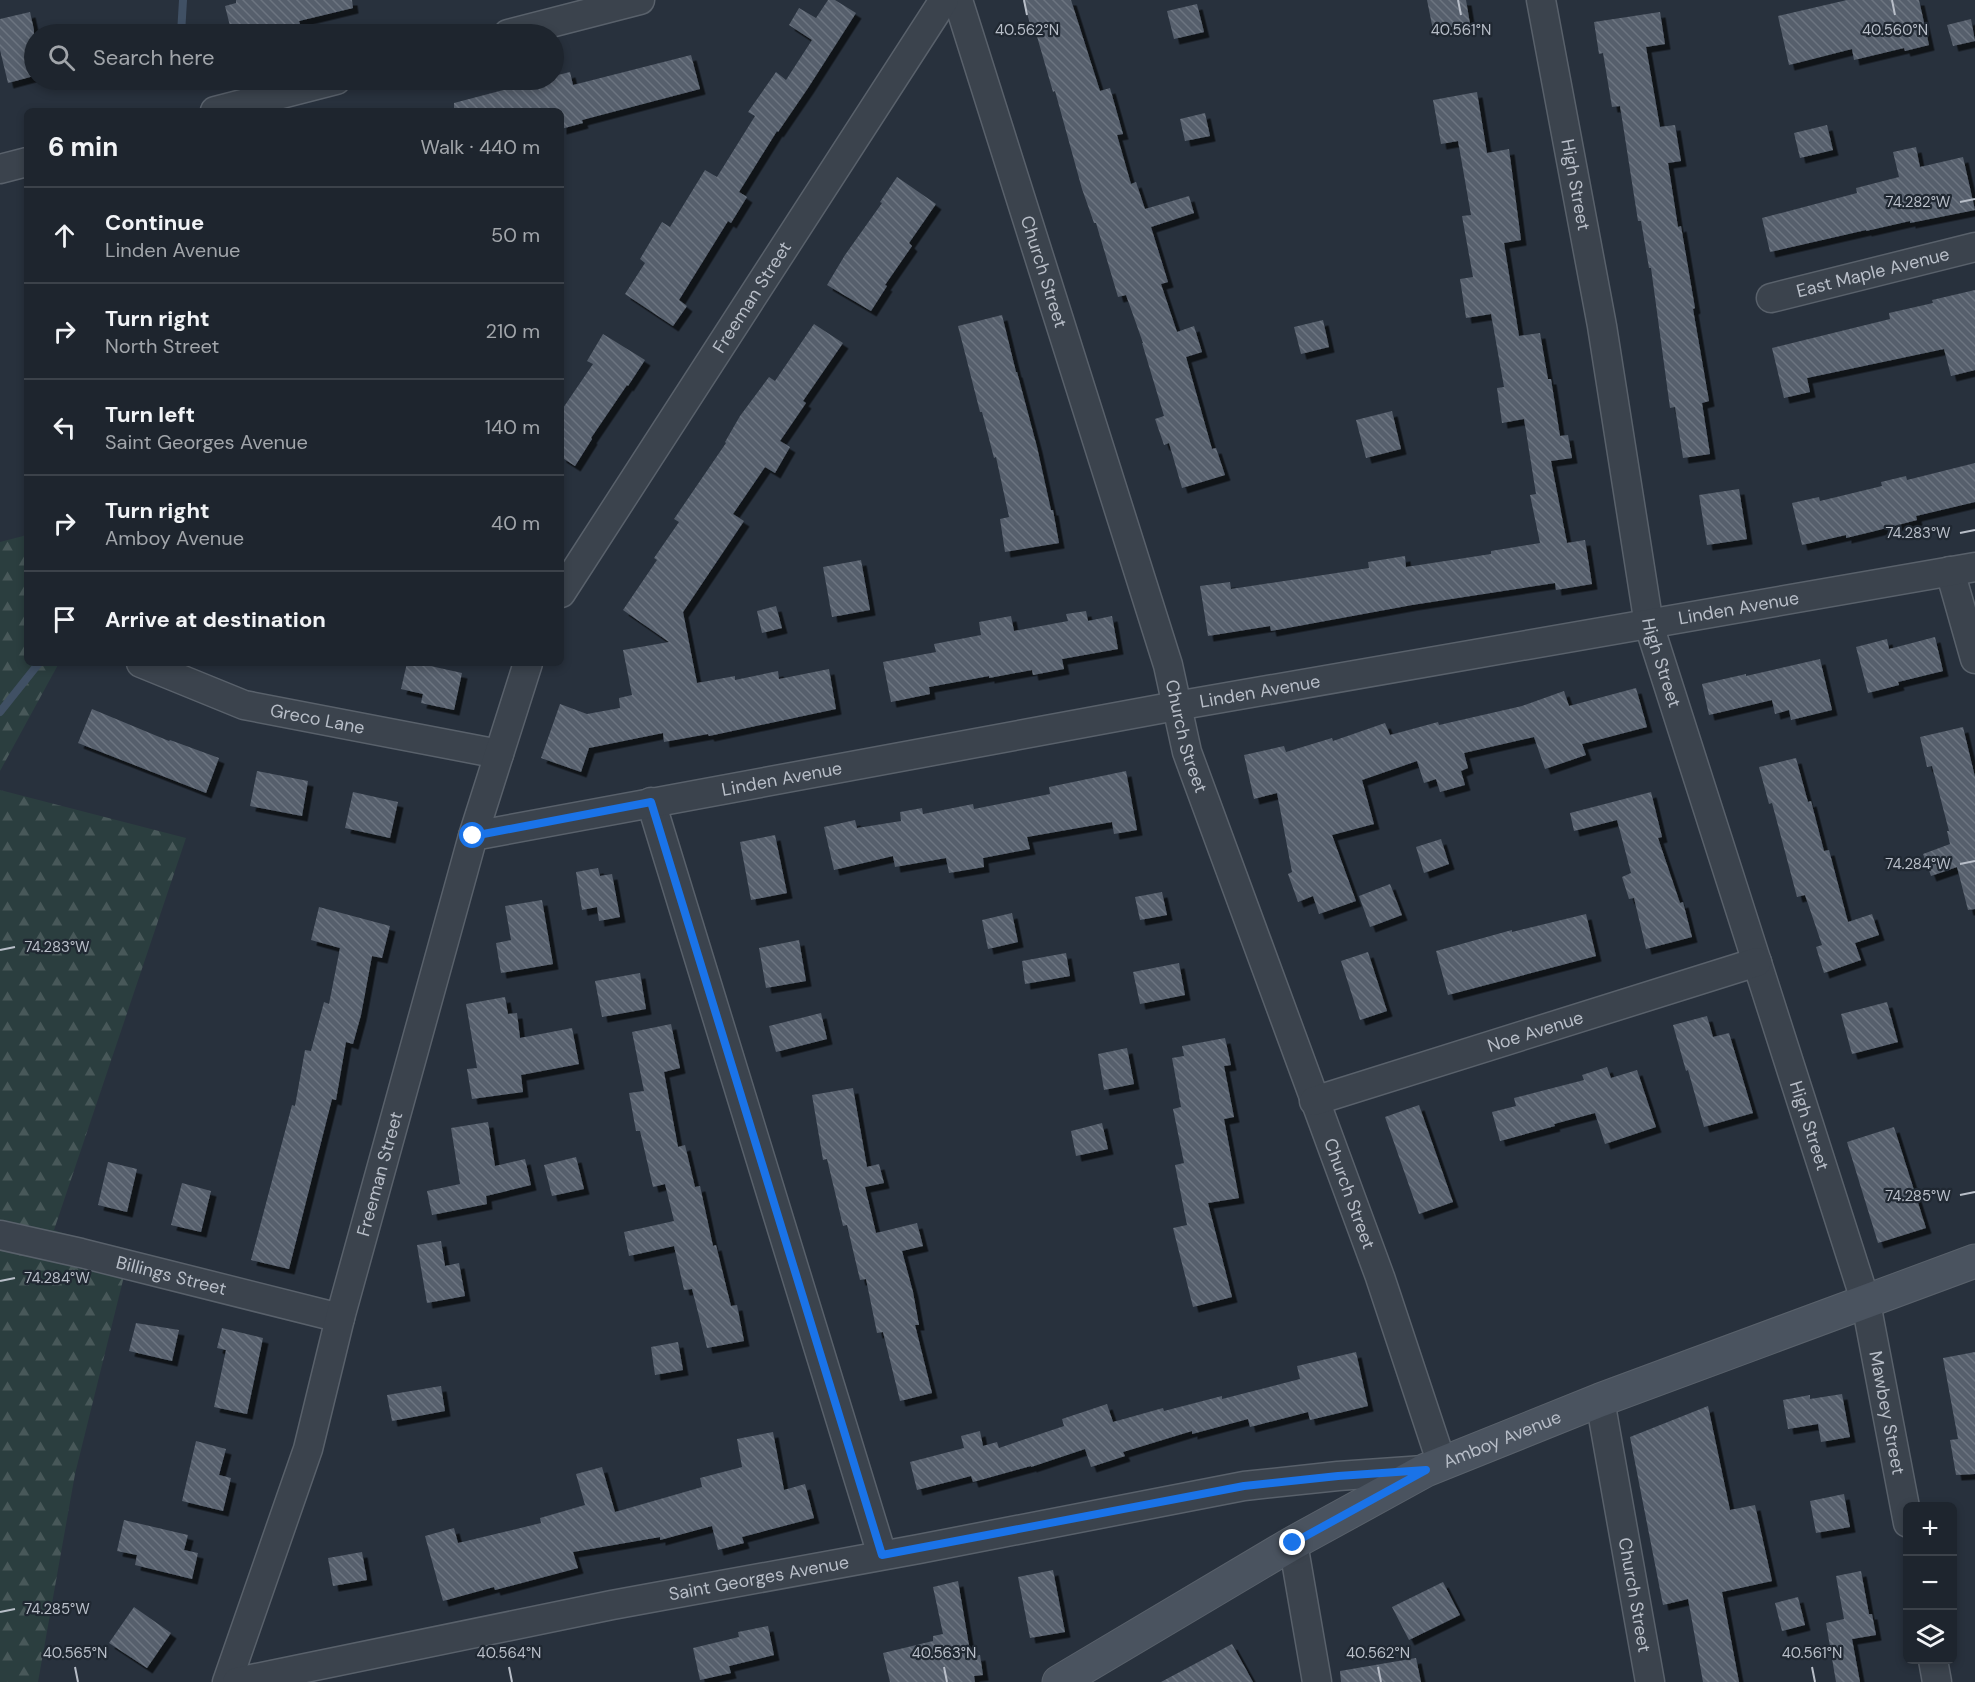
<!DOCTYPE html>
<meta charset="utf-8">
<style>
:root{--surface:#1e252e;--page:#2b313a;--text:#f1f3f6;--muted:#a1a5aa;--line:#3c424a}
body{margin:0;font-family:"DM Sans",sans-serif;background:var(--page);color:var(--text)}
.controls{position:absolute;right:18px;bottom:18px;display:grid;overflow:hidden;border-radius:9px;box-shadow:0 3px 9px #0003}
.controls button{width:54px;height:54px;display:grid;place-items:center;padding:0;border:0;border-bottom:2px solid var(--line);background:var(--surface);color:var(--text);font:30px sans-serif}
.stop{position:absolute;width:18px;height:18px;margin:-14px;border:4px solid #1a73e8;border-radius:50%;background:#fff}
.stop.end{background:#1a73e8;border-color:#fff;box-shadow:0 2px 6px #0008}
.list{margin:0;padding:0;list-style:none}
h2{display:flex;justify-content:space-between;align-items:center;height:78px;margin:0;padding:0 24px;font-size:26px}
h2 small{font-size:20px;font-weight:400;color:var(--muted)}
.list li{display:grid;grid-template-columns:39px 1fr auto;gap:18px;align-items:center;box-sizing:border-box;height:96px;padding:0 24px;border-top:2px solid var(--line)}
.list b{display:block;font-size:22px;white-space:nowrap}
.list p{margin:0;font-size:20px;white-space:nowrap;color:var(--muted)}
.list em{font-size:20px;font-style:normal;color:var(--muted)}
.icon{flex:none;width:33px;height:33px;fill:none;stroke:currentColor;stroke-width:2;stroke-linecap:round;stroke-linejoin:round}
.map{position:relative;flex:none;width:1975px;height:1682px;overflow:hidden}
.search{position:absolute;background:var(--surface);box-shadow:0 3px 9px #0003;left:24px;top:24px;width:540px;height:66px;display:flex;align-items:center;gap:15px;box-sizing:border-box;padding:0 21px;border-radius:33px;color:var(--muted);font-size:22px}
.panel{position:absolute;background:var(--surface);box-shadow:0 3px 9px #0003;left:24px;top:108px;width:540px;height:558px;border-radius:9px}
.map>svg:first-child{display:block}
.forest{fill:url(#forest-firs)}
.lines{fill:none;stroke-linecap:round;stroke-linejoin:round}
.stream{stroke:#405064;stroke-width:8}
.building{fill:url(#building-back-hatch);filter:url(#shadow)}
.street-casing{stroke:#59616b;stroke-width:31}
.secondary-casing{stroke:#59616b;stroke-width:35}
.street{stroke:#3b434d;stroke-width:28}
.secondary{stroke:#4a535f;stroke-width:33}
.route{stroke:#1a73e8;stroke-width:8}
.ticks{fill:none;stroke:#b8bec8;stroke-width:2}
.labels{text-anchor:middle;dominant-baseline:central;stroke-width:4.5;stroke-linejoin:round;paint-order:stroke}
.street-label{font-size:18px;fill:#b8bec8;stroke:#202832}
.ticks-label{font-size:15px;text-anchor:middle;fill:#b8bec8;stroke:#202832;stroke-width:4.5;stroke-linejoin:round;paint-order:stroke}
</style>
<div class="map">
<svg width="1975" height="1682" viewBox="0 0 1975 1682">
<defs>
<pattern id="forest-firs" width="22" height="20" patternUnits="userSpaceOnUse" patternTransform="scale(1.5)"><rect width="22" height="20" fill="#2b3e3f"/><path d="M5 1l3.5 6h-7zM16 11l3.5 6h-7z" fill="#485859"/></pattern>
<pattern id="building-back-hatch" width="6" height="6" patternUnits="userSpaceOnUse" patternTransform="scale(1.5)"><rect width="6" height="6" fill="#565f6c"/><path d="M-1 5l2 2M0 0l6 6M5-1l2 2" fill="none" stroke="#6c7480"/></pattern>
<filter id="shadow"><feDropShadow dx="5.5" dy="5.5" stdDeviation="0" flood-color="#0009"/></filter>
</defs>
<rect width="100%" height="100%" fill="#28313d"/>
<g class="forest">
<polygon points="27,535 27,663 59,663 0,771 0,542"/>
<polygon points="0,790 186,838 54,1230 129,1256 75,1474 38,1682 0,1682"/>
</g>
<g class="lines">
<g class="stream">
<polyline points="181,34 183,0"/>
<polyline points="179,86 179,80"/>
<polyline points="0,712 39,663"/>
</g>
</g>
<g class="building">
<polygon points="236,0 352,0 353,8 299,21 300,24 257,34 232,34 225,6 236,3"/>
<polygon points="828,0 835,0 856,13 808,88 778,132 777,131 739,192 747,197 731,223 728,221 679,300 687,306 673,326 625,294 645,263 640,259 662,222 670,227 705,170 717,177 755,116 748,112 776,72 786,80 812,40 789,25 799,8 816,18"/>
<polygon points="1023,0 1071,0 1100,91 1110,88 1123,134 1117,135 1131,184 1136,182 1145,209 1189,196 1194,213 1151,227 1168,282 1161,284 1177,332 1194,326 1202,352 1186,357 1212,449 1216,448 1225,475 1182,488 1169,443 1164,445 1155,419 1164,416 1142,343 1143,343 1126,295 1118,297 1096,223 1094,223 1082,189 1055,91 1053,92 1036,33 1033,34"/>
<polygon points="1427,0 1466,0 1470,24 1433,30"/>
<polygon points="1847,0 1919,0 1929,45 1905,51 1904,48 1854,60 1852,49 1789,65 1778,16"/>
<polygon points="1197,4 1204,32 1174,39 1167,11"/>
<polygon points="30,12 34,30 34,76 8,83 0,50 0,19"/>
<polygon points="1660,12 1665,44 1646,47 1660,127 1675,125 1681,161 1668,163 1678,227 1681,226 1695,308 1693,309 1709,401 1702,403 1710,454 1683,458 1675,407 1670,408 1651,268 1649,268 1641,221 1638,221 1620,106 1612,107 1603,53 1599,54 1594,22"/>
<polygon points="1971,19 1975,41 1953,46 1947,25"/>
<polygon points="691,55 700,89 582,120 583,123 561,129 561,111 454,111 454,103 541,80 554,80 554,76 570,72 573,85"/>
<polygon points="1477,92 1487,153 1509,149 1521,240 1504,243 1519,336 1540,333 1548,379 1551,379 1560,436 1568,435 1572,458 1551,461 1567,543 1585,540 1592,584 1556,590 1555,583 1412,605 1271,631 1270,626 1208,636 1200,586 1230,582 1231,589 1369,568 1368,562 1405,556 1406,567 1491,554 1491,551 1540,543 1530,495 1536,494 1524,419 1502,423 1497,388 1504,387 1491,314 1466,318 1460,279 1473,277 1462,216 1471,215 1458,141 1441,144 1433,100"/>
<polygon points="1205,113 1210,136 1185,141 1180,119"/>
<polygon points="1827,125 1833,150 1800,158 1794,133"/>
<polygon points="1916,147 1920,167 1963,157 1975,210 1910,223 1910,221 1866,231 1866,230 1770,252 1762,218 1857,193 1856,188 1899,177 1893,152"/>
<polygon points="897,177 936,204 909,243 912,246 885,285 887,286 871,311 827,285 845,255 882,203 880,202"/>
<polygon points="1975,290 1975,370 1951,376 1944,349 1807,378 1810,392 1784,398 1772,348 1890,319 1889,313 1933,303 1932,300"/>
<polygon points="1002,315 1016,372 1017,372 1037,447 1051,510 1053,510 1059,543 1005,552 1000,519 1009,517 996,457 994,458 982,412 980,412 958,326"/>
<polygon points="1323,320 1329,347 1301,354 1294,327"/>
<polygon points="814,324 843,343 803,401 806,403 780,441 790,447 775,473 765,467 733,514 744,521 683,612 697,683 735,676 735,680 778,671 779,679 829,669 836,709 709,736 708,734 664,742 663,733 589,748 581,772 541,758 560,704 587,714 620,708 619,698 632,695 623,650 669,642 623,610 657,560 654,558 679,522 674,519 726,443 725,442 740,416 769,377 775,381"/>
<polygon points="603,334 645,360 628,386 627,385 591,438 592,439 575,466 561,457 561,411 593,364 587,361"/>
<polygon points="1392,411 1401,449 1366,458 1356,420"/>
<polygon points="1975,463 1975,502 1916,516 1917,520 1875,531 1846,538 1846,535 1802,545 1792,503 1819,497 1820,501 1882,486 1881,482 1906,476 1907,480"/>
<polygon points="1739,489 1747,539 1707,545 1699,495"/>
<polygon points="861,560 870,610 832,617 823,567"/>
<polygon points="776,606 782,628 762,633 757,611"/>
<polygon points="1086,611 1088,621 1112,616 1118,649 1062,659 1064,669 1033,675 1032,670 989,678 989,676 929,687 930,694 891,702 883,662 936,652 934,644 981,635 979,622 1011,616 1014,631 1068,621 1066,614"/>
<polygon points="1935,637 1943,671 1898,682 1899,685 1868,693 1856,647 1887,639 1889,649"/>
<polygon points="1820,659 1832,710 1791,720 1789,710 1775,714 1772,700 1709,715 1702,684 1746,674 1746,676"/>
<polygon points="407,663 417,663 462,673 454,710 421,703 423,694 401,689"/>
<polygon points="1636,688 1647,727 1582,744 1586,755 1545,769 1534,737 1464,753 1468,768 1461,771 1465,785 1440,792 1436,779 1424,783 1417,761 1362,780 1374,824 1332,835 1356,901 1319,914 1313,896 1298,902 1288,874 1292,872 1277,793 1254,799 1244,755 1284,746 1286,752 1332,738 1333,741 1385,723 1390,735 1438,722 1439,725 1522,706 1564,691 1569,706"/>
<polygon points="92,709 169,741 170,740 219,758 206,793 78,743"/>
<polygon points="1963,727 1975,777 1975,909 1968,910 1957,867 1931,876 1923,854 1950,844 1947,831 1949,831 1932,766 1927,767 1920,737"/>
<polygon points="1796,758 1808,802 1811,801 1824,851 1829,850 1848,922 1872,914 1879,935 1855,943 1861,960 1824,973 1816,947 1822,945 1805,895 1797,897 1772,803 1769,804 1759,767"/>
<polygon points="257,771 308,781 302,816 250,806"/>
<polygon points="1126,771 1137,830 1114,834 1112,822 1027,837 1030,849 983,858 984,867 949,873 946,858 895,867 893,856 834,870 824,827 855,820 857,828 901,821 900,812 922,808 923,814 973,804 974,809 1050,794 1049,787"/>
<polygon points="353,792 398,802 390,838 345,828"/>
<polygon points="1651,792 1662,837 1658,838 1680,903 1683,902 1692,937 1646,949 1634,898 1629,899 1622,877 1631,873 1617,820 1574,831 1570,813"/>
<polygon points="775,835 787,893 751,900 740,842"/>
<polygon points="1441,839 1449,864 1424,873 1416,847"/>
<polygon points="598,868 600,876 612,874 620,917 599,921 597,907 582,910 576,872"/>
<polygon points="1390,884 1402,915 1370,927 1359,896"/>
<polygon points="1162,892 1167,915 1140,920 1135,897"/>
<polygon points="542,900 553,964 501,973 496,943 511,940 505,906"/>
<polygon points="319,907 390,926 382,958 372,956 361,1015 353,1044 346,1042 336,1100 332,1099 289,1269 251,1260 292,1105 295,1106 305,1050 311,1051 324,1002 329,1004 340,948 311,940"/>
<polygon points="1012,913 1018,942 988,949 982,920"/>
<polygon points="1586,914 1596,956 1448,995 1436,951 1512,930 1512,932"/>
<polygon points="799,940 806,981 766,988 759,948"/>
<polygon points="1368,952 1387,1011 1360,1020 1341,961"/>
<polygon points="1066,953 1070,976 1025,984 1022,961"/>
<polygon points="1179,963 1185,995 1140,1004 1133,972"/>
<polygon points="640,973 646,1009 602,1017 595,981"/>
<polygon points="505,997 508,1014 517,1013 520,1038 572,1028 579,1064 521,1075 523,1092 472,1099 467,1069 477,1068 466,1004"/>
<polygon points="1887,1002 1898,1042 1852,1054 1841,1014"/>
<polygon points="821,1013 827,1039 776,1052 769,1026"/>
<polygon points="1707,1016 1713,1037 1729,1033 1753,1113 1704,1127 1688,1070 1686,1071 1673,1025"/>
<polygon points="671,1024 680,1068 664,1072 678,1147 685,1145 695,1187 700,1186 713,1246 716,1245 731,1306 737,1305 744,1341 707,1348 692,1289 684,1290 674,1246 629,1256 624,1232 674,1221 665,1184 653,1187 640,1131 636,1131 629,1093 644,1091 632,1032"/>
<polygon points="1225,1038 1231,1065 1224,1066 1234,1117 1224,1119 1239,1198 1208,1203 1232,1297 1193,1307 1173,1228 1187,1225 1175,1165 1184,1163 1173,1109 1181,1107 1172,1058 1184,1056 1182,1046"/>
<polygon points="1127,1048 1134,1084 1104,1090 1098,1054"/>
<polygon points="1607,1067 1611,1078 1637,1070 1656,1127 1605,1144 1595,1113 1554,1124 1555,1126 1500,1141 1492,1112 1516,1106 1514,1098 1584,1080 1582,1075"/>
<polygon points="853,1088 867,1167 879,1164 884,1183 865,1187 876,1233 917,1223 923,1246 902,1251 913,1292 919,1325 915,1325 932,1393 900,1401 883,1332 877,1333 866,1279 860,1280 847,1225 843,1226 827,1159 823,1160 812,1095"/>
<polygon points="1419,1105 1453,1202 1419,1214 1385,1117"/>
<polygon points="488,1122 495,1166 525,1159 531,1185 486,1196 487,1204 432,1215 427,1191 460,1184 451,1128"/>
<polygon points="1102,1123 1108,1149 1076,1156 1071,1131"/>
<polygon points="1894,1127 1926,1228 1878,1243 1847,1142"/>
<polygon points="576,1157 584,1189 552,1196 544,1165"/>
<polygon points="108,1162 137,1169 127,1212 98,1205"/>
<polygon points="182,1183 211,1191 201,1232 171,1225"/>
<polygon points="441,1241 445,1266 459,1263 465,1296 427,1303 417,1245"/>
<polygon points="136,1323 179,1330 172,1361 129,1351"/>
<polygon points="222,1328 263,1338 247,1414 214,1407 226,1350 217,1348"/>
<polygon points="678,1342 683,1370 655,1375 651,1347"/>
<polygon points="1356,1352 1368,1406 1310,1420 1308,1412 1250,1427 1248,1419 1192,1434 1192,1431 1123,1452 1125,1456 1091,1467 1085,1449 1031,1467 1031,1466 973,1482 971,1476 917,1490 910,1462 964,1448 961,1436 980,1431 983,1446 997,1442 999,1448 1064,1426 1062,1419 1107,1404 1113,1422 1163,1408 1164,1411 1222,1396 1222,1399 1300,1379 1297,1366"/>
<polygon points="1975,1352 1975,1474 1956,1475 1950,1440 1958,1439 1943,1358"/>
<polygon points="441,1386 445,1411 392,1421 387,1395"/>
<polygon points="1842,1394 1850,1437 1821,1442 1818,1424 1788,1429 1783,1400 1810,1395 1810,1399"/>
<polygon points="1708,1406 1730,1510 1755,1505 1772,1581 1722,1592 1739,1682 1703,1682 1688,1599 1663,1605 1630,1437"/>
<polygon points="773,1432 784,1490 805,1484 814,1518 742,1537 744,1543 718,1550 712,1526 660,1540 660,1537 573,1552 578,1568 495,1590 494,1587 443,1601 425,1536 454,1528 458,1543 541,1523 540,1518 585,1505 576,1474 602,1467 615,1512 702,1487 700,1478 742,1467 737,1439"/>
<polygon points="196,1441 226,1449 219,1475 231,1478 223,1511 182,1501"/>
<polygon points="1844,1494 1850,1527 1816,1533 1810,1501"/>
<polygon points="124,1520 188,1535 184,1550 198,1553 192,1579 135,1565 137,1555 117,1551"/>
<polygon points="362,1552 367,1580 333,1586 328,1558"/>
<polygon points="1053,1570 1065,1632 1030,1638 1018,1577"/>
<polygon points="1861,1571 1869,1614 1872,1614 1876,1635 1852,1639 1860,1682 1836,1682 1826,1623 1844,1619 1836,1576"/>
<polygon points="958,1581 971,1657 980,1655 983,1675 974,1676 975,1682 890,1682 883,1653 933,1641 933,1636 943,1634 933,1587"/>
<polygon points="1443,1582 1460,1615 1409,1640 1392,1607"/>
<polygon points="1798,1597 1805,1625 1782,1631 1775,1603"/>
<polygon points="134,1607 171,1633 147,1668 109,1643"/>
<polygon points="768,1626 774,1655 729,1666 731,1673 700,1680 693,1648 739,1637 738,1632"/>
<polygon points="1232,1644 1253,1682 1161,1682"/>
<polygon points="1416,1658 1421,1682 1341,1682 1340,1671"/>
</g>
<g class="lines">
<defs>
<g id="street">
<path id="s1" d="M958 0 1168 665 1187 752 1380 1277 1442 1464"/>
<path id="s2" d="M1541 0 1602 326 1649 625 1866 1303 1908 1523"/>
<polyline points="508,34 640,0"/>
<polyline points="215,111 336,80"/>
<polyline points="0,169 27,162"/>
<path id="s3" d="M1771 298 1975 247"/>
<polyline points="1950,571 1975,659"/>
<path id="s4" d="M561 593 944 0"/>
<path id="s5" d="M141 663 244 705 499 754"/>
<polyline points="651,802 882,1555"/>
<path id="s6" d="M473 836 1176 706 1975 567"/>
<path id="s7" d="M1314 1101 1757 962"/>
<path id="s8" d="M0 1235 81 1253 340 1318"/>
<path id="s9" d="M1600 1400 1650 1682"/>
<polyline points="1293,1543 1317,1682"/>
<polyline points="1933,1660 1937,1682"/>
<path id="s10" d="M227 1682 308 1449 340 1318 473 836 528 663"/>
<path id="s11" d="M237 1682 612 1605 919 1549 1244 1486 1338 1476 1424 1470"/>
</g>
<g id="secondary">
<path id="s12" d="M1059 1682 1293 1543 1426 1470 1600 1400 1975 1261"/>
</g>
</defs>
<use href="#street" class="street-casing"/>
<use href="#secondary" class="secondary-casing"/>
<use href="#street" class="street"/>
<use href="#secondary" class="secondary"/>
</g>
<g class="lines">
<polyline class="route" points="473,836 651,802 882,1555 1244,1486 1338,1476 1426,1470 1293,1543"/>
</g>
<path class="ticks" d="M1024 0 1027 15M1458 0 1461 15M1892 0 1895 15M1960 202 1975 199M1960 533 1975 530M1960 864 1975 861M0 950 15 947M1960 1195 1975 1192M0 1281 15 1278M0 1612 15 1609M75 1667 78 1682M509 1667 512 1682M944 1667 947 1682M1378 1667 1381 1682M1812 1667 1815 1682"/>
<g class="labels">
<g class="street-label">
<text stroke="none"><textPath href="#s2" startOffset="188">High Street</textPath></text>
<text stroke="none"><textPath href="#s1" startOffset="285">Church Street</textPath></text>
<text stroke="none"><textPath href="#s3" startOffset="105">East Maple Avenue</textPath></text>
<text stroke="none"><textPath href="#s4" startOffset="352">Freeman Street</textPath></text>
<text stroke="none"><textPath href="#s6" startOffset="1286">Linden Avenue</textPath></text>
<text stroke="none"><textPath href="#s2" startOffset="674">High Street</textPath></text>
<text stroke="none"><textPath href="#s6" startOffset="800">Linden Avenue</textPath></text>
<text stroke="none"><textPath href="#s5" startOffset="186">Greco Lane</textPath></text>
<text stroke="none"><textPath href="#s1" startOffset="771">Church Street</textPath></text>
<text stroke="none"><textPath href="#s6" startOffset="314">Linden Avenue</textPath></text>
<text stroke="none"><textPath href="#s7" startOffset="232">Noe Avenue</textPath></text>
<text stroke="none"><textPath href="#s2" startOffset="1160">High Street</textPath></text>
<text stroke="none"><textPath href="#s10" startOffset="531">Freeman Street</textPath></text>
<text stroke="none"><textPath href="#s1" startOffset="1257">Church Street</textPath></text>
<text stroke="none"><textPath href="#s8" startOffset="176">Billings Street</textPath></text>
<text stroke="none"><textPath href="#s2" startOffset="1458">Mawbey Street</textPath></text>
<text stroke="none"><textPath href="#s12" startOffset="506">Amboy Avenue</textPath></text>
<text stroke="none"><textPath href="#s11" startOffset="532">Saint Georges Avenue</textPath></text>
<text stroke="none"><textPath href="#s9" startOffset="198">Church Street</textPath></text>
</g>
</g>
<g class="ticks-label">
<text x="1027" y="35">40.562°N</text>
<text x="1461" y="35">40.561°N</text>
<text x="1895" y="35">40.560°N</text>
<text x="1918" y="207">74.282°W</text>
<text x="1918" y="538">74.283°W</text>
<text x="1918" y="869">74.284°W</text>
<text x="57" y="952">74.283°W</text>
<text x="1918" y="1201">74.285°W</text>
<text x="57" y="1283">74.284°W</text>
<text x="57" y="1614">74.285°W</text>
<text x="75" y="1658">40.565°N</text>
<text x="509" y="1658">40.564°N</text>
<text x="944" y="1658">40.563°N</text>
<text x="1378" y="1658">40.562°N</text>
<text x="1812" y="1658">40.561°N</text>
</g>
</svg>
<div class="controls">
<button>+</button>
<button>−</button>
<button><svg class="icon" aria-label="layers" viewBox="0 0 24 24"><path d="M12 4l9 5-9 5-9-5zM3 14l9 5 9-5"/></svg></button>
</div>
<div class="stop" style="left:473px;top:836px"></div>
<div class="stop end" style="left:1293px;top:1543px"></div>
<div class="search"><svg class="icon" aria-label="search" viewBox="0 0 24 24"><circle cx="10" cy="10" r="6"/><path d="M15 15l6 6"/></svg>Search here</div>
<section class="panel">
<h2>6 min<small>Walk · 440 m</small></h2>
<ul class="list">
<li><svg class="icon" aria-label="ahead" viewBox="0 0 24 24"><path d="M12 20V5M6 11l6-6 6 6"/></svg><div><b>Continue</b><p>Linden Avenue</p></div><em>50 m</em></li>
<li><svg class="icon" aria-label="right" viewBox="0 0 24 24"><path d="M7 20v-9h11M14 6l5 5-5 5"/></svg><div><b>Turn right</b><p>North Street</p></div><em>210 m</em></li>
<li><svg class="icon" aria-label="left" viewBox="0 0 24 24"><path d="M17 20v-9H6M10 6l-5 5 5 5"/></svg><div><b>Turn left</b><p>Saint Georges Avenue</p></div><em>140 m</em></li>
<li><svg class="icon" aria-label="right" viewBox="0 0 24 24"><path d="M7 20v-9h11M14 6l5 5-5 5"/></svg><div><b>Turn right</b><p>Amboy Avenue</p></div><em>40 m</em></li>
<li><svg class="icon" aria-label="arrive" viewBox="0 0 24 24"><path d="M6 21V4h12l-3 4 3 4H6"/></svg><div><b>Arrive at destination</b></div></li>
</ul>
</section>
</div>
